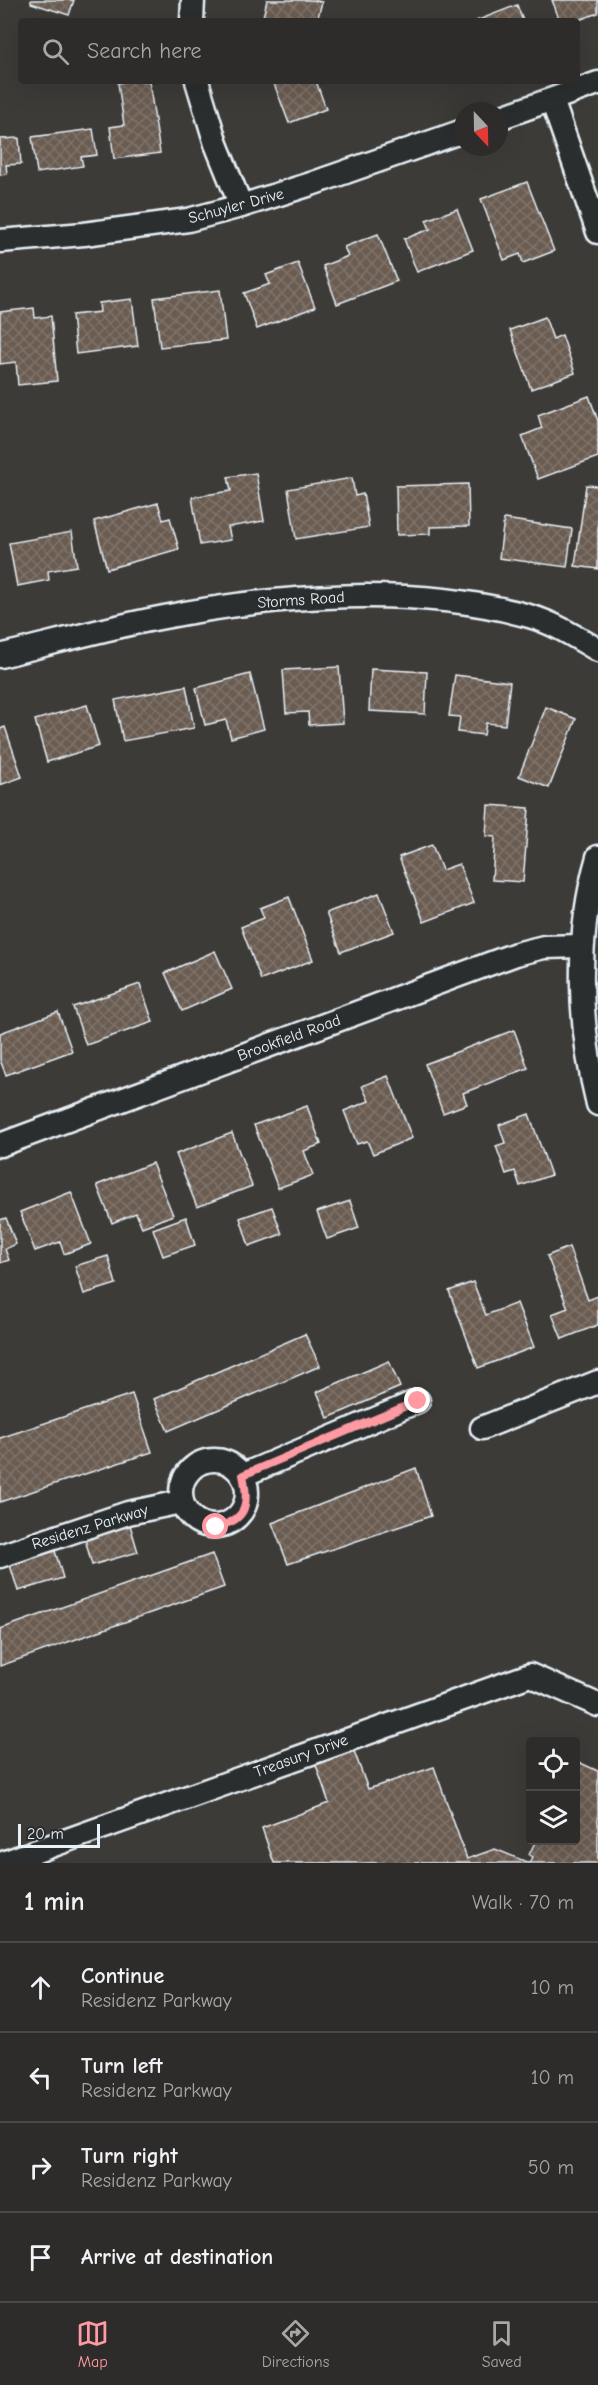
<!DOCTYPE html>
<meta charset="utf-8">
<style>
:root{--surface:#2e2c2a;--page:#3a3836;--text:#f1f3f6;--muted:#a7a7a8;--line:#494847;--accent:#ff9aa2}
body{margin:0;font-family:"Comic Neue",sans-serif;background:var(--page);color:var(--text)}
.controls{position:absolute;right:18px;bottom:18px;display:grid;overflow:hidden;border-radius:6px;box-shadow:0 6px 24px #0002}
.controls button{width:54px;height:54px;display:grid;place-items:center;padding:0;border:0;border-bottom:2px solid var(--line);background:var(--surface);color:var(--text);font:30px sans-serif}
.compass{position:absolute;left:454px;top:102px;width:54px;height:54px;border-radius:50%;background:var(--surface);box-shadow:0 6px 24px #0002;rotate:158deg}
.scale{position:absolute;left:18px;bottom:15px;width:82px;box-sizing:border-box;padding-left:6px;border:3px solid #e8f1f8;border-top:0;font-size:16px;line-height:21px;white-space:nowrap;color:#e8f1f8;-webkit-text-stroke:4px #2a2d2e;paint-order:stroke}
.stop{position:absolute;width:18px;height:18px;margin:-14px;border:4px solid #ff9aa2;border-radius:50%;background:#fff}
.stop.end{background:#ff9aa2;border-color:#fff;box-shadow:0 2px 6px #0008}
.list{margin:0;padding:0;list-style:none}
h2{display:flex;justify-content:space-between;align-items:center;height:78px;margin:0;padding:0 24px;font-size:26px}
h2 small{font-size:20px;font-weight:400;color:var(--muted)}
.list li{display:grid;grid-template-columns:39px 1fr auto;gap:18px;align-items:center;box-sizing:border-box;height:90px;padding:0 24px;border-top:2px solid var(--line)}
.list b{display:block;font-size:22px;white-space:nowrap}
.list p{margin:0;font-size:20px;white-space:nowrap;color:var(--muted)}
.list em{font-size:20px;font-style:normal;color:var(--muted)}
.icon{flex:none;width:33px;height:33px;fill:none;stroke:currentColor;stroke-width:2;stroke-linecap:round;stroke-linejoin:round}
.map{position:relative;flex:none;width:598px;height:1863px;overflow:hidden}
.search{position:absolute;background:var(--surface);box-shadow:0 6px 24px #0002;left:18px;right:18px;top:18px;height:66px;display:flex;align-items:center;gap:15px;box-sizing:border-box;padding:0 21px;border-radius:6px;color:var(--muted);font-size:22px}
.sheet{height:438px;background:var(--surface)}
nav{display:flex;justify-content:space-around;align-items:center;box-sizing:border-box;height:84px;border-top:2px solid var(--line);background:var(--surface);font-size:16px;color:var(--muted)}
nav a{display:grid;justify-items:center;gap:3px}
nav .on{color:var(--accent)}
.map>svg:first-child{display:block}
.building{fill:url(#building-cross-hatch);stroke:#e8f1f8;stroke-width:1.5}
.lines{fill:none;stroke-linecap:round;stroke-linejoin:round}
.minor-casing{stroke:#e8f1f8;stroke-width:27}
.minor{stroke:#2a2d2e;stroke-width:22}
.route{stroke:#ff9aa2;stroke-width:8}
.labels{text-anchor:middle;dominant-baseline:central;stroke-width:6;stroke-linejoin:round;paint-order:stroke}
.street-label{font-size:16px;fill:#e8f1f8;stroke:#2a2d2e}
</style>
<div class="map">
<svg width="598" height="1863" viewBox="0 0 598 1863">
<defs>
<pattern id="building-cross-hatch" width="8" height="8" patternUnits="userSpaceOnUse" patternTransform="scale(1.5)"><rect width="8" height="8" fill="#6a5b51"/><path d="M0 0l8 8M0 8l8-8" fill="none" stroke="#7f736b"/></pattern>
</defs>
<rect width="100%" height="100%" fill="#3d3b38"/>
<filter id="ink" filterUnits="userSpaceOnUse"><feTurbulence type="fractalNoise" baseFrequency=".0167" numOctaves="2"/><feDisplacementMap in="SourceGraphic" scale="12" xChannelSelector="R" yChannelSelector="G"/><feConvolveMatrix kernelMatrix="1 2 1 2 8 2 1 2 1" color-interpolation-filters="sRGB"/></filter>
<g filter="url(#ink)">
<g class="building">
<polygon points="31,0 74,0 69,15 31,3"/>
<polygon points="267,0 313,0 322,2 317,21 299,21 288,18 288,21 262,21"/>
<polygon points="552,0 598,0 598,13 576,21 560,21"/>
<polygon points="517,5 523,21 476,21"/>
<polygon points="129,81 149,81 160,153 114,159 110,127 124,125 118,83"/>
<polygon points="273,81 316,81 326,109 289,123"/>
<polygon points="93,129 97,155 81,157 83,166 37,173 32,137"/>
<polygon points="19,138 21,164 6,165 7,174 0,175 0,139"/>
<polygon points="527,182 554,251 523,263 520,254 504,260 481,199"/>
<polygon points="457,209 473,250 417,272 404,239 430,229 426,220"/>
<polygon points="378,234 397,281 337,304 323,266 348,256 344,247"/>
<polygon points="298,263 315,307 257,329 244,293 270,284 266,275"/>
<polygon points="220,290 226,340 160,347 154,298"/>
<polygon points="132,299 138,346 76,354 72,315 100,312 99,303"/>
<polygon points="34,308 35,318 51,316 57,381 18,385 16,362 0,364 0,312"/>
<polygon points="545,317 553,339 562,335 575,373 531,389 510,330"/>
<polygon points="589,396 598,421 598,457 538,479 522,436 542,428 538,415"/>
<polygon points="256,473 264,521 228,527 231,540 200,545 192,497 231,491 228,477"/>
<polygon points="352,478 355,496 363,494 369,527 296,539 288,489"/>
<polygon points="468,484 469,526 430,527 430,534 397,535 396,486"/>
<polygon points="586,485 598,486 598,569 575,566"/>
<polygon points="158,503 163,520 170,518 179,549 107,569 94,521"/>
<polygon points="504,519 572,529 567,567 499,558"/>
<polygon points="72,532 77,566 48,571 49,580 17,586 9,543"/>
<polygon points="339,667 343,723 309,725 308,712 286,713 283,670"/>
<polygon points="371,669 427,672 425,714 369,711"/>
<polygon points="250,674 264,729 231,738 226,720 205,725 196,688"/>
<polygon points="455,675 510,682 505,725 486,723 484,735 458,732 460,717 449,716"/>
<polygon points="186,686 194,728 123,741 115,700"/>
<polygon points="87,705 99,746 47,762 35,720"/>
<polygon points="546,707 576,719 549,788 519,776"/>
<polygon points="5,727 22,777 0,785 0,729"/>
<polygon points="488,805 529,808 523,882 492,880 495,837 486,836"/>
<polygon points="432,845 442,870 459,864 474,903 424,922 399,857"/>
<polygon points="379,893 394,932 341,952 326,913"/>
<polygon points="289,897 313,960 261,980 241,927 264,918 260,908"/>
<polygon points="215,951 232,989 182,1011 165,973"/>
<polygon points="140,984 153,1022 86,1045 73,1007"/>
<polygon points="58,1012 72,1051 6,1075 0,1060 0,1033"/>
<polygon points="514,1030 528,1068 463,1093 467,1104 443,1113 425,1064"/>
<polygon points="388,1076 412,1138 373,1154 367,1141 357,1144 344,1111 369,1101 362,1086"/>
<polygon points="307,1106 321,1144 304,1151 313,1175 278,1188 254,1125"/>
<polygon points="529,1114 551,1175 520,1186 515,1171 506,1174 496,1146 505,1143 499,1125"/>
<polygon points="232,1133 252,1186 197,1207 176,1154"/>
<polygon points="152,1163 173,1215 142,1227 136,1213 112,1223 97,1185"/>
<polygon points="71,1192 91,1244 64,1254 60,1242 35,1251 20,1212"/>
<polygon points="350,1201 359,1228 327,1239 317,1212"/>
<polygon points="272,1207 282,1234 249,1246 240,1218"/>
<polygon points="186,1217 195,1245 163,1256 153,1229"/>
<polygon points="6,1218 16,1244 5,1249 9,1260 0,1263 0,1220"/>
<polygon points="569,1247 588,1300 598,1296 598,1325 562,1339 552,1314 568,1308 547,1256"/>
<polygon points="108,1256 116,1284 84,1294 75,1266"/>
<polygon points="473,1282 486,1315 517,1303 534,1347 478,1368 449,1291"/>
<polygon points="305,1334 320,1366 168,1431 154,1399"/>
<polygon points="389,1361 400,1387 328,1418 317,1392"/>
<polygon points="132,1394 152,1452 0,1502 0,1438"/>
<polygon points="416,1468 431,1516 288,1564 272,1523"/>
<polygon points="130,1525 138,1552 92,1565 85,1539"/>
<polygon points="55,1551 63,1578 18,1591 10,1565"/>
<polygon points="212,1554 224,1587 0,1666 0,1629"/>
<polygon points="354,1751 368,1789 434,1767 467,1859 495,1849 529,1863 274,1863 262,1828 329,1803 316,1765"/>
<polygon points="576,1761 598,1771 598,1863 529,1863 532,1857 529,1855 536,1840 576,1840"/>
</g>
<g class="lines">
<defs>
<g id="minor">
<polyline points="192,21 193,0"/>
<polyline points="197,81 216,144 241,206"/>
<polyline points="552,100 598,232"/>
<polyline points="499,118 598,83"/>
<polyline points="0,241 84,234 188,220 241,206 311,184 463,131"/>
<path d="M0 656C53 643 106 628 159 618 275 595 414 584 529 616 554 623 576 637 598 650"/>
<path d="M598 857C575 936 578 1024 598 1104"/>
<polyline points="0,1145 516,954 544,947 582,946"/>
<polyline points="482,1428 598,1382"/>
<circle cx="214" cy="1493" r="33"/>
<polyline points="243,1475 418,1401"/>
<polyline points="0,1556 128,1513 181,1502"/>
<polyline points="3,1863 530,1675 598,1705"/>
</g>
</defs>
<use href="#minor" class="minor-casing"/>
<use href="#minor" class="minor"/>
</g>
</g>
<g class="lines" filter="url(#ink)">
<path class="route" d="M216 1527C248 1520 249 1503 243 1475L418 1401"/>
</g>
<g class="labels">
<g class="street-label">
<text transform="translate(236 206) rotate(-15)">Schuyler Drive</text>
<text transform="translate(301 600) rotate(-4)">Storms Road</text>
<text transform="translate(289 1038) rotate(-20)">Brookfield Road</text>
<text transform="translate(90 1527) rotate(-17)">Residenz Parkway</text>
<text transform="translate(301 1756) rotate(-20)">Treasury Drive</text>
</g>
</g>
</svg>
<div class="controls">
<button><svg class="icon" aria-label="locate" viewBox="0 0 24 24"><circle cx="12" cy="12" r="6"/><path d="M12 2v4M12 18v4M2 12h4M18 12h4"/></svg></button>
<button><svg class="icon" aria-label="layers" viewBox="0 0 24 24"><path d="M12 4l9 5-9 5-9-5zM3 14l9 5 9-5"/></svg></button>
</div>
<svg class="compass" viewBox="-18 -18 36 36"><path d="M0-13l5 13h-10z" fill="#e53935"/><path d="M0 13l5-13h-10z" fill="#a7a7a8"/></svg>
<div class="scale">20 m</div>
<div class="stop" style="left:216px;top:1527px"></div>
<div class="stop end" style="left:418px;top:1401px"></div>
<div class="search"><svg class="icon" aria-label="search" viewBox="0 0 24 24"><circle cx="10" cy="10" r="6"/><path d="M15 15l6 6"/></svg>Search here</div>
</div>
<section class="sheet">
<h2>1 min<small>Walk · 70 m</small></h2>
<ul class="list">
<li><svg class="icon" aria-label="ahead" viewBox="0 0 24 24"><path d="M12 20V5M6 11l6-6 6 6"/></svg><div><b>Continue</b><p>Residenz Parkway</p></div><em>10 m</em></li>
<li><svg class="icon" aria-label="left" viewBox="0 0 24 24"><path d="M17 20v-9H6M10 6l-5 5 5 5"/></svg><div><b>Turn left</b><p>Residenz Parkway</p></div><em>10 m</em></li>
<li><svg class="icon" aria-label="right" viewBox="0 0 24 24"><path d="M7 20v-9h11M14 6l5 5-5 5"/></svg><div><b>Turn right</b><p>Residenz Parkway</p></div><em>50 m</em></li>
<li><svg class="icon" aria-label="arrive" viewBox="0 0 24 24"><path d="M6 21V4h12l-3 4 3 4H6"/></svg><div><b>Arrive at destination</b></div></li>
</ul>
</section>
<nav>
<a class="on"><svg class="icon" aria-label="map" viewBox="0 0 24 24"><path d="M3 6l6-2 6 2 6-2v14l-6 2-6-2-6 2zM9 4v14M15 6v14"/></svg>Map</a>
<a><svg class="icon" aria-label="directions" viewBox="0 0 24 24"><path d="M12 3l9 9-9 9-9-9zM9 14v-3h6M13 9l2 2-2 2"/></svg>Directions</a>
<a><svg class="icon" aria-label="saved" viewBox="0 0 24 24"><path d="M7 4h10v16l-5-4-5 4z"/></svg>Saved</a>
</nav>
